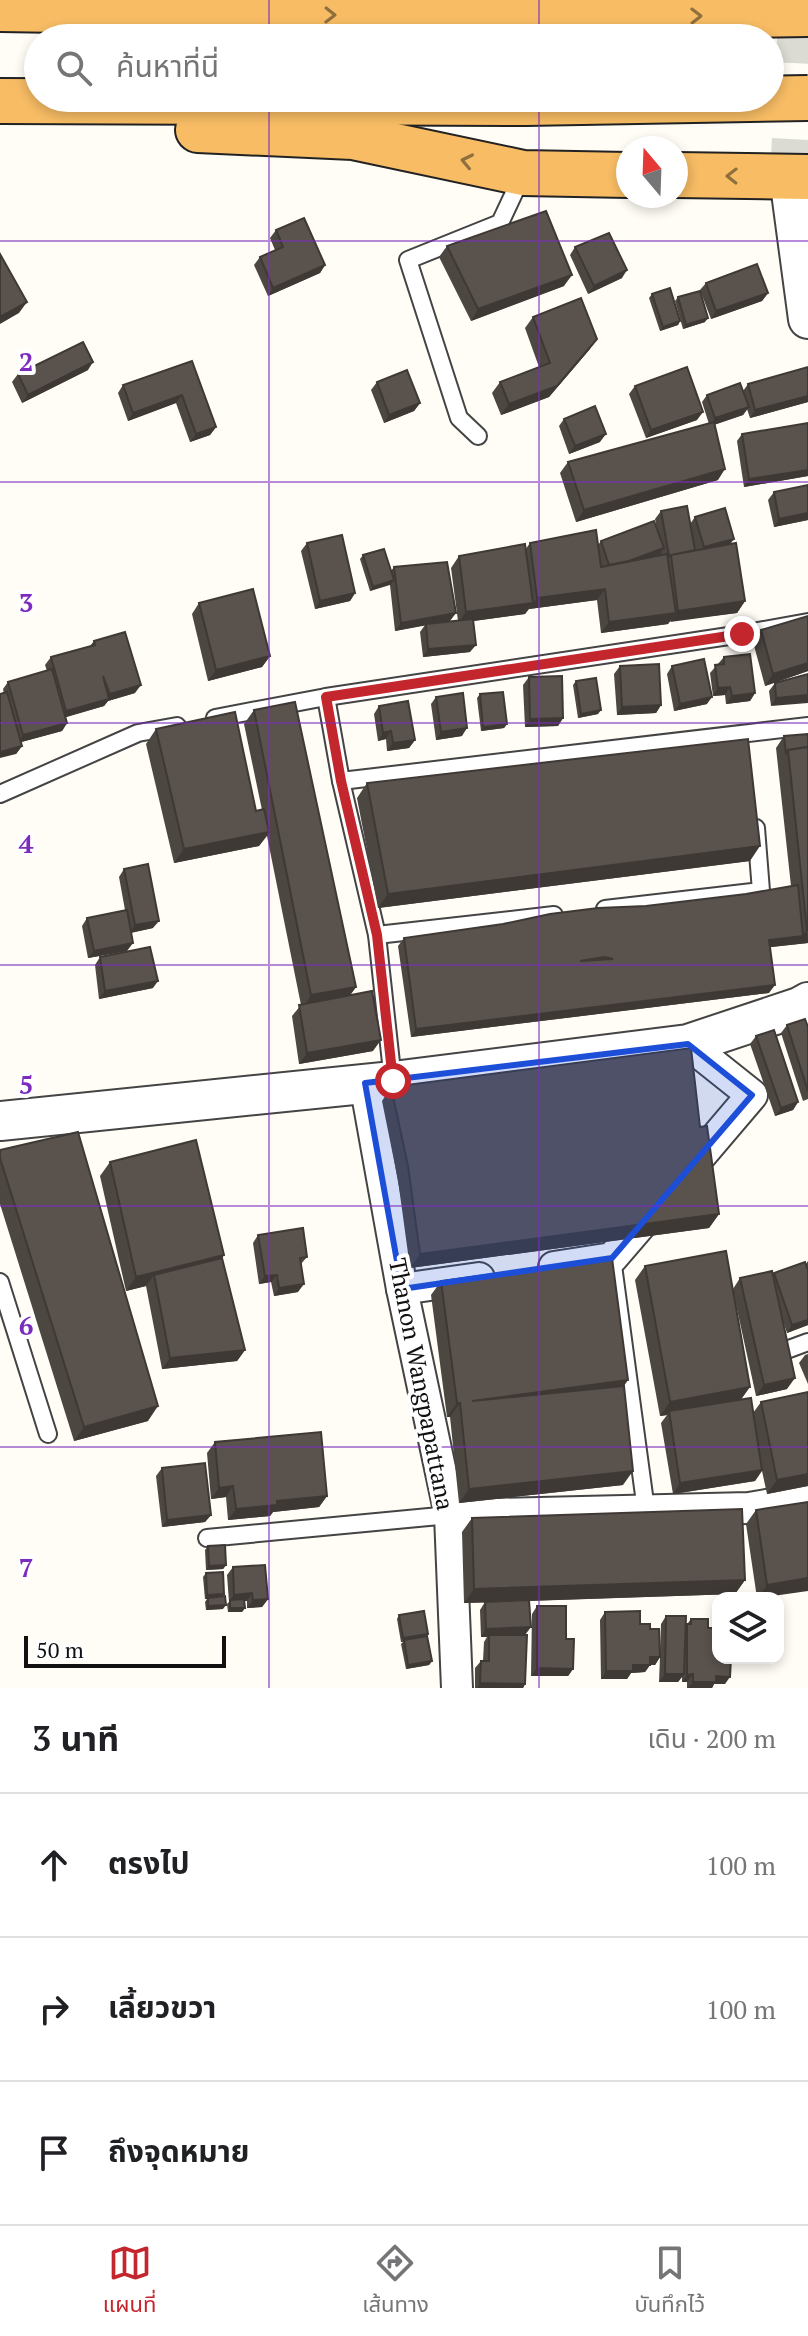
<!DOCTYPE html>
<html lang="th">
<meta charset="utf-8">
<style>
:root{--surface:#fff;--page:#f2f2f2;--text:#202124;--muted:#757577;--line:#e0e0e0;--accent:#c4262e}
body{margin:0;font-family:"PT Serif","Noto Sans Thai",serif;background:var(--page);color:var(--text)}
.controls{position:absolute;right:24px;bottom:24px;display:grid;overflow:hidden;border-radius:16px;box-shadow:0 4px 12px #0003}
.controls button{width:72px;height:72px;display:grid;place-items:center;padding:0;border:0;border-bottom:2px solid var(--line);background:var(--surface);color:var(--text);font:40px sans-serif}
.compass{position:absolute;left:616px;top:136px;width:72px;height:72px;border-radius:50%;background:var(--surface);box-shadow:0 4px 12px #0003;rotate:341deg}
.scale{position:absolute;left:24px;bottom:20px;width:202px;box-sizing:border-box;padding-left:8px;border:4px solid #111;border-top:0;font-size:22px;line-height:28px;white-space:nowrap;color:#111;-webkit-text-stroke:6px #fff;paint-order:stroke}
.stop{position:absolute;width:24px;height:24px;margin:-18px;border:6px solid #c4262e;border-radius:50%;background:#fff}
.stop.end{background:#c4262e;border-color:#fff;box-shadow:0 2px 8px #0008}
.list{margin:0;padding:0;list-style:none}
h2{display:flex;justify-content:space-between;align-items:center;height:104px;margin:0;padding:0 32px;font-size:34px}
h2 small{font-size:26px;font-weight:400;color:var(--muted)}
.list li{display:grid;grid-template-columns:52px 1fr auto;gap:24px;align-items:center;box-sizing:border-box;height:144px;padding:0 32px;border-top:2px solid var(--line)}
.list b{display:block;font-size:30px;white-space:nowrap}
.list em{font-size:26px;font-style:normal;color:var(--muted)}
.icon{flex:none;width:44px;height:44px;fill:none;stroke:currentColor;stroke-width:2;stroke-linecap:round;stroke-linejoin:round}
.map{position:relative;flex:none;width:808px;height:1688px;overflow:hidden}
.search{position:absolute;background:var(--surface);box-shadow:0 4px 12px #0003;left:24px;right:24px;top:24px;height:88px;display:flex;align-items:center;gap:20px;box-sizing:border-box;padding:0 28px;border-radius:44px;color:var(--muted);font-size:30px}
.sheet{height:536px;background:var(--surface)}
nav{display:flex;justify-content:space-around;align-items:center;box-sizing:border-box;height:112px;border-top:2px solid var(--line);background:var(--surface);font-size:22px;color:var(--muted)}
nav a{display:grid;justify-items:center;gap:4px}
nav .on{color:var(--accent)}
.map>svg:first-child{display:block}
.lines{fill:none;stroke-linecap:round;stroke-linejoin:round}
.tertiary-tunnel{stroke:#dbdad3;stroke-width:38;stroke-dasharray:38 19;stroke-linecap:butt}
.service-casing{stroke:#444;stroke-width:20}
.minor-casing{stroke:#444;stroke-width:34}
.tertiary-casing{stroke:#444;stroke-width:42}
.trunk-casing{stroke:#222;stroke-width:48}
.service{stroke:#fff;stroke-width:16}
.minor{stroke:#fff;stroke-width:30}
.tertiary{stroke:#fff;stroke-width:38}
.trunk{stroke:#f7bc64;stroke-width:44}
.trunk-bridge-casing{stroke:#222;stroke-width:48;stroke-linecap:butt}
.trunk-bridge{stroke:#f7bc64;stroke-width:44}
.wall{fill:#4d4742}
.shaded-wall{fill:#3f3936}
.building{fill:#5a524d;stroke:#3f3936;stroke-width:2;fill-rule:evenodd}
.oneway{stroke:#906f3f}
.route{stroke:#c4262e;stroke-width:10}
.marked{fill:#1d4ed8;fill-opacity:0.2;stroke:#1d4ed8;stroke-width:6;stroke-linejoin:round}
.grid{fill:none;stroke:#7b2cbf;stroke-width:2;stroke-opacity:0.55}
.labels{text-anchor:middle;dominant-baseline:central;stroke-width:8;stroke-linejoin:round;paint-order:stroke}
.street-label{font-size:24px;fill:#111;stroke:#fff}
.grid-label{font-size:26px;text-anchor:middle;font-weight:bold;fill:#7b2cbf;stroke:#fff;stroke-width:8;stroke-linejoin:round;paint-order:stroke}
</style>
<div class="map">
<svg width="808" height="1688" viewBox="0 0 808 1688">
<rect width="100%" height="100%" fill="#fffdf5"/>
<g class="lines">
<polyline class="tertiary-tunnel" points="789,177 798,0"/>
<defs>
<g id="service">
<polyline points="478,436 459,418 408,260 500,223 522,176"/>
<polyline points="326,697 341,781 377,935 393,1081"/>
<polyline points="215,718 326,697 742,634 808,622"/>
<polyline points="341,781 808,726"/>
<polyline points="0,794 138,733 177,726"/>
<polyline points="605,909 761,891 756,828"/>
<polyline points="377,935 554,915"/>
<polyline points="612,1258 646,1510"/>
<polyline points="0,1282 48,1434"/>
<polyline points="781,1352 808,1342"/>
<polyline points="207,1538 450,1515"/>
</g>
<g id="minor">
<polyline points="365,1083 402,1289 450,1515 457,1688"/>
<polyline points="684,1175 752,1095 688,1044"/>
<polyline points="554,1267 612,1258 655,1208"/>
<polyline points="402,1289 479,1278"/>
<polyline points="450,1515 749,1508 808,1498"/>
</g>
<g id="tertiary">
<polyline points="789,177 808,319"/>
<polyline points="0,1121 393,1081 688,1044 799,1007 808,1002"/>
</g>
<g id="trunk">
<polyline points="0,9 534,18"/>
<polyline points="0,101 525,103"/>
<polyline points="198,130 353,137 523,173 628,175"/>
<polyline points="676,175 808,177"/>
</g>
</defs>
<use href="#service" class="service-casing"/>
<use href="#minor" class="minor-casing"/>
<use href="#tertiary" class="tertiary-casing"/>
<use href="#trunk" class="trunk-casing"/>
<use href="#service" class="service"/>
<use href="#minor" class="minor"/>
<use href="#tertiary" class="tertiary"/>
<use href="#trunk" class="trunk"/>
<defs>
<g id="trunk-bridge">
<polyline points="534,18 808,14"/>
<polyline points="525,103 808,98"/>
</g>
</defs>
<use href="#trunk-bridge" class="trunk-bridge-casing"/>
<use href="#trunk-bridge" class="trunk-bridge"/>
</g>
<g class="wall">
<polygon points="276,230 325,265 320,273 268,296 254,265 260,257 275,250 270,238"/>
<polygon points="447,246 564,286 471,321 439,257"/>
<polygon points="575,247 622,278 588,294 570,255"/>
<polygon points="706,283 768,293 762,301 711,319 700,290"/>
<polygon points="652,294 680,321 678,325 660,331 649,298"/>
<polygon points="678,297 705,322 683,329 675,301"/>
<polygon points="533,317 597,339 589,350 549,397 501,415 492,393 500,382 539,367 525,328"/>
<polygon points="192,361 216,427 210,435 190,442 176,403 128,421 118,393 123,385"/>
<polygon points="808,367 808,402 750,418 747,409 743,415 714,425 718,480 576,522 560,473 568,462 709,424 702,402 707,395 743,391 748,384"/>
<polygon points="88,370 22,403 12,382 18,374"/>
<polygon points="377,382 420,403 414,411 384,423 371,390"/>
<polygon points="635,386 697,420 646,438 629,394"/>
<polygon points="564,419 600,442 569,454 559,426"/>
<polygon points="808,423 808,476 744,487 737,441 742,434"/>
<polygon points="808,485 808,520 774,527 768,500 774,492"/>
<polygon points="661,511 690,524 695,517 730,544 745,601 737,613 670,621 668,624 601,633 597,600 529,609 525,614 474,621 470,652 423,657 420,632 425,625 395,631 390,585 370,591 360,559 363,555 391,571 394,567 450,621 443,622 458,621 451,568 459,556 525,550 530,543 598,545 601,541 657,530 655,519"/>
<polygon points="307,543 355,593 350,601 315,609 301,551"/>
<polygon points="199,603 270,656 262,667 208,681 192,614"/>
<polygon points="761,630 808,671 765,686 753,642"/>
<polygon points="94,641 135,693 108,701 104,706 65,717 67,723 62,731 21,742 22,746 16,754 3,689 8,682 47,671 45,665 51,657 90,646"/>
<polygon points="724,657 755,693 750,701 726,704 725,695 713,696 710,673"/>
<polygon points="620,666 661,705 656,713 617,715 614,674"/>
<polygon points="672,666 707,704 674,711 667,674"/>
<polygon points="808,674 771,706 769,691 775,683"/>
<polygon points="529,677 563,718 558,726 525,727 523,685"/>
<polygon points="576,681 598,714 578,718 573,685"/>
<polygon points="480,694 507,724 504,728 481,731 477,698"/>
<polygon points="436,697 462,736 436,740 431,704"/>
<polygon points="379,706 415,740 409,748 387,751 386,739 378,741 374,714"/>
<polygon points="254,710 356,987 350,995 373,1051 299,1064 292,1016 301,1005 267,836 259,846 174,863 146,744 156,729 256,811 262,810 244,724"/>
<polygon points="808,734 808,943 770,947 769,993 411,1037 398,946 404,938 746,894 791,886 776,748 784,736"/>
<polygon points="367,783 750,861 378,908 357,798"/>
<polygon points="124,869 153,928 131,933 127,951 88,958 82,926 87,918 125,910 119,877"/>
<polygon points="100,957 153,988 99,999 95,965"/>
<polygon points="787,1025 808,1027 808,1099 803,1101 781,1033"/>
<polygon points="756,1036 798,1102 793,1110 775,1116 750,1044"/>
<polygon points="391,1087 700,1127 719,1214 709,1228 410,1268 398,1180 382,1101"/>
<polygon points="0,1150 148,1421 74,1441 0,1204"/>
<polygon points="110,1162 224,1255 222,1258 245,1350 237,1361 162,1369 146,1286 126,1291 100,1176"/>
<polygon points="258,1235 307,1257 301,1264 298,1292 274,1296 271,1282 259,1284 253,1243"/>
<polygon points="808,1261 808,1325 787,1333 783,1321 787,1389 756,1396 733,1291 741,1400 753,1413 761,1402 808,1486 767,1494 762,1471 755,1481 673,1494 661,1423 667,1415 660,1416 635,1280 645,1266 733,1289 740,1278 772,1275 774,1273 806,1264"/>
<polygon points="441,1281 624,1386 623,1485 459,1503 450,1417 447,1417 431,1295"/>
<polygon points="808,1354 808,1384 799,1363 805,1355"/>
<polygon points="215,1442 327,1496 319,1507 273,1512 270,1516 228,1520 226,1497 211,1499 207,1453"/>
<polygon points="162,1468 211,1515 205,1522 162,1527 156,1476"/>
<polygon points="808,1502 763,1598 757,1598 746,1524 756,1510"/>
<polygon points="472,1518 745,1580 735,1594 529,1601 525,1635 525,1684 523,1688 475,1688 475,1668 481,1661 483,1661 484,1642 487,1637 481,1637 480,1610 485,1602 498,1602 464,1603 462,1532"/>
<polygon points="208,1546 226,1565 223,1569 206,1570 205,1550"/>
<polygon points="233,1567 268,1599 262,1607 247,1608 247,1601 245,1601 245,1608 242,1612 228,1612 227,1604 229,1602 227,1575"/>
<polygon points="206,1573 224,1594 223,1597 223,1609 206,1610 205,1602 207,1599 205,1599 203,1577"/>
<polygon points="537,1606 566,1639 573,1669 568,1676 531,1676 532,1614"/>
<polygon points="605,1612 640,1624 650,1629 660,1652 661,1624 666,1616 685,1627 691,1619 708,1628 725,1684 714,1684 712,1688 687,1688 687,1682 682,1682 682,1677 678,1682 659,1682 660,1657 655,1665 650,1665 645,1672 631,1673 627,1679 601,1679 600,1620"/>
<polygon points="399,1615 428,1634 427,1636 432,1661 429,1665 406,1669 401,1644 403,1642 401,1642 397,1619"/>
</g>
<g class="shaded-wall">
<polygon points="325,265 320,273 268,296 273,288"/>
<polygon points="627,270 622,278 588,294 594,286"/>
<polygon points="572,275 564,286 471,321 478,309"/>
<polygon points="768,293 762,301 711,319 716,311"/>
<polygon points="27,302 19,313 0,324 0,317"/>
<polygon points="708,318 705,322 683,329 686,325"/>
<polygon points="680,321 678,325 660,331 663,327"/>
<polygon points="597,339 589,350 549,397 501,415 509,404"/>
<polygon points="93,362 88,370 22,403 28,395"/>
<polygon points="182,395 176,403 128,421 133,413"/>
<polygon points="808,396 808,402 750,418 755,410"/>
<polygon points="420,403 414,411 384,423 389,415"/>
<polygon points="749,407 743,415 710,426 715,418"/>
<polygon points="703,412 697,420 646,438 651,430"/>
<polygon points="216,427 210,435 190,442 196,434"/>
<polygon points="606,434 600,442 569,454 575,446"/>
<polygon points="725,469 718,480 576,522 584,510"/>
<polygon points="808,470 808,476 744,487 749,479"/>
<polygon points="808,513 808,520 774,527 779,519"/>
<polygon points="734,539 728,547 699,555 704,547"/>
<polygon points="664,548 659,556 610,568"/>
<polygon points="394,580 391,584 370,591 373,587"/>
<polygon points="605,589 597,600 529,609 537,598"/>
<polygon points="355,593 350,601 315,609 320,601"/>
<polygon points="745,601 737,613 670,622 678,611"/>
<polygon points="533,603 525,614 458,623 466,612"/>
<polygon points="456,613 450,621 395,631 401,623"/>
<polygon points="676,613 668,624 601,633 609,622"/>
<polygon points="476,645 470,652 423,657 428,649"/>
<polygon points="270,656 262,667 208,681 216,670"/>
<polygon points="808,663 808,671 765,686 773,674"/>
<polygon points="141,685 135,693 108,701 104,706 60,719 66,711 106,699 110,694"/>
<polygon points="730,687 725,695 713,696 718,688"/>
<polygon points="755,693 750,701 726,704 732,696"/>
<polygon points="808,695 808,703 771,706 776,698"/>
<polygon points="712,697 707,704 674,711 680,704"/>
<polygon points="661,705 656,713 617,715 622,707"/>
<polygon points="601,710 598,714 578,718 581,714"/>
<polygon points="563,718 558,726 525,727 530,719"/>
<polygon points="67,723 62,731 18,743 23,735"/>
<polygon points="507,724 504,728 481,731 483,727"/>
<polygon points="467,728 462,736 436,740 441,732"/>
<polygon points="391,731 386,739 378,741 383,733"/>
<polygon points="415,740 409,748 387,751 393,743"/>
<polygon points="22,746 16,754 0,758 0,752"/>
<polygon points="269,832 259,846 174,863 184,849"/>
<polygon points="760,846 750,861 378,908 388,894"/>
<polygon points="159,921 153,928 129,933 135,925"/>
<polygon points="807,930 808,943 763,948 769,940 803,936"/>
<polygon points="133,943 127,951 88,958 94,951"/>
<polygon points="158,981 153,988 99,999 105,991"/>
<polygon points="775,985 769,993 411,1037 416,1029"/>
<polygon points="356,987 346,1001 302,1009 311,995"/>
<polygon points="381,1040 373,1051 299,1064 307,1053"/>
<polygon points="798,1102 793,1110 775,1116 781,1108"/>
<polygon points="719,1214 709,1228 410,1268 420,1254"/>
<polygon points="224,1255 214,1269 154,1275 146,1286 126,1291 136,1277"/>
<polygon points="277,1275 271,1282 259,1284 265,1276"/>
<polygon points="304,1284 298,1292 274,1296 279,1288"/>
<polygon points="808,1320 808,1325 787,1333 792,1325"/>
<polygon points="245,1350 237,1361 162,1369 170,1358"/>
<polygon points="795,1378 787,1389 756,1396 764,1385"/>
<polygon points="628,1380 618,1395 472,1401"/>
<polygon points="750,1387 740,1401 669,1411 667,1415 660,1416 670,1402"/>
<polygon points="457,1403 460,1403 450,1417 447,1417"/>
<polygon points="158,1406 148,1421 74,1441 84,1427"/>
<polygon points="762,1470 755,1481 673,1494 680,1483"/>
<polygon points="633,1471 623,1485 459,1503 469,1489"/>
<polygon points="808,1474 808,1486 767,1494 777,1480"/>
<polygon points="233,1486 226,1497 211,1499 219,1488"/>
<polygon points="327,1496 319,1507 273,1512 270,1516 228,1520 236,1509 277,1501"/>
<polygon points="211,1515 205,1522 162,1527 167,1520"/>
<polygon points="226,1565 223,1569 206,1570 209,1566"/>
<polygon points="808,1578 808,1591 758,1598 767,1585"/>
<polygon points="745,1580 735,1594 464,1603 474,1589"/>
<polygon points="252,1593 247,1601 229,1602 234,1595"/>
<polygon points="224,1594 222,1598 205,1599 207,1595"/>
<polygon points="268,1599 262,1607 247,1608 253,1600"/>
<polygon points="226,1605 223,1609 206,1610 208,1606"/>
<polygon points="230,1608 245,1608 242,1612 228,1612"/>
<polygon points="531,1627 525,1635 489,1635 487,1637 481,1637 486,1629"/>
<polygon points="650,1657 660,1657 655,1665 650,1665 645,1672 631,1673 627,1679 601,1679 606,1671 633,1665"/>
<polygon points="432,1661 429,1665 406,1669 408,1665"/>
<polygon points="537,1668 573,1669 568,1676 531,1676"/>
<polygon points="665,1674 684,1674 678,1682 659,1682"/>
<polygon points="693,1674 687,1682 682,1682 687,1675"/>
<polygon points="716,1676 730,1677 725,1684 714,1684 712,1688 688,1688 693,1682"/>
<polygon points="480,1683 525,1684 523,1688 477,1688"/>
</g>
<g class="building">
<polygon points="546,211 572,275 478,309 447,246"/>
<polygon points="304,218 325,265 273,288 260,257 283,247 276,230"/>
<polygon points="609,233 627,270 594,286 575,247"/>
<polygon points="0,254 27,302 0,317"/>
<polygon points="757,264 768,293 716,311 706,283"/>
<polygon points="670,288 680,321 663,327 652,294"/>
<polygon points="700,291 708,318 686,325 678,297"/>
<polygon points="581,298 597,339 557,386 509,404 500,382 550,363 533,317"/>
<polygon points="83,342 93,362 28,395 18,374"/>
<polygon points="192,361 216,427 196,434 182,395 133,413 123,385"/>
<polygon points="687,367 703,412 651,430 635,386"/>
<polygon points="808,367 808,396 755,410 748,384"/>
<polygon points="407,370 420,403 389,415 377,382"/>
<polygon points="740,383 749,407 715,418 707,395"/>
<polygon points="595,406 606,434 575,446 564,419"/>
<polygon points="714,422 725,469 584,510 568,462"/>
<polygon points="808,423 808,470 749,479 742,434"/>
<polygon points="808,485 808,513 779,519 774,492"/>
<polygon points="687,506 695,550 669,556 661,511"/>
<polygon points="725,508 734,539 704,547 695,517"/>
<polygon points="654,521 664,548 629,561 609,565 601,541"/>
<polygon points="596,530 601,567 667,554 676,613 609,622 605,589 537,598 530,543"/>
<polygon points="342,535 355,593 320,601 307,543"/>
<polygon points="736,543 745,601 678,611 671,555"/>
<polygon points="525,544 533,603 466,612 459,556"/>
<polygon points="384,549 394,580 373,587 363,555"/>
<polygon points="447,562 456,613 401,623 394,567"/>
<polygon points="253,589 270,656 216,670 199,603"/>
<polygon points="808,616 808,663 773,674 761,630"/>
<polygon points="473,619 476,645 428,649 426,624"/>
<polygon points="125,632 141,685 110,694 103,676 109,699 66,711 51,657 95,645 94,641"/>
<polygon points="750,654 755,693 732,696 730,687 718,688 715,665 724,664 724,657"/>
<polygon points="704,659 712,697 680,704 672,666"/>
<polygon points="659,664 661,705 622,707 620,666"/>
<polygon points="52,669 67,723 23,735 8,682"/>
<polygon points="808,674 808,695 776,698 775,683"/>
<polygon points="562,676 563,718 530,719 529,677"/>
<polygon points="596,678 601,710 581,714 576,681"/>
<polygon points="7,692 22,746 0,752 0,694"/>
<polygon points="503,692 507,724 483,727 480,694"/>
<polygon points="463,693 467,728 441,732 436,697"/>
<polygon points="408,701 415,740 393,743 391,731 383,733 379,706"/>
<polygon points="295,702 356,987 311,995 254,710"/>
<polygon points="235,712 256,811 264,809 269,832 184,849 156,729"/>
<polygon points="808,734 808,747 788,750 786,753 784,736"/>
<polygon points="748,739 760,846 388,894 367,783"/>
<polygon points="808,747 808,930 807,930 788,750"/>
<polygon points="148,864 159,921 135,925 124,869"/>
<path d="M798 885 803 936 769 940 775 985 416 1029 404 938 503 924 550 914 598 908 646 906 746 894ZM604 957 613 959 580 961Z"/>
<polygon points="127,910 133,943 94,951 87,918"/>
<polygon points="150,947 158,981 105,991 100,957"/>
<polygon points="372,991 381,1040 307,1053 299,1005"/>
<polygon points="805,1019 808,1027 808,1091 787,1025"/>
<polygon points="774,1030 798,1102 781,1108 756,1036"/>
<polygon points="691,1048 700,1127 707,1126 719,1214 420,1254 408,1166 391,1087"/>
<polygon points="78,1132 158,1406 84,1427 0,1158 0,1150"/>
<polygon points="196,1140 224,1255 136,1277 110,1162"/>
<polygon points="303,1228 307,1257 300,1258 304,1284 279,1288 277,1275 265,1276 258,1235"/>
<polygon points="726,1251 750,1387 670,1402 645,1266"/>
<polygon points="222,1258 245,1350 170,1358 154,1275"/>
<polygon points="612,1258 628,1380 472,1401 624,1386 633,1471 469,1489 460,1403 457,1403 441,1281"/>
<polygon points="805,1262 808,1270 808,1320 792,1325 774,1273"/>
<polygon points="772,1271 795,1378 764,1385 740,1278"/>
<polygon points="808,1392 808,1474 777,1480 761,1402"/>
<polygon points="751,1398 762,1470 680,1483 669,1411"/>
<polygon points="321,1432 327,1496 277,1501 277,1505 236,1509 233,1486 219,1488 215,1442"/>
<polygon points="205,1463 211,1515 167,1520 162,1468"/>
<polygon points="808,1502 808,1578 767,1585 756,1510"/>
<polygon points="742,1509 745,1580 474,1589 472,1518"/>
<polygon points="225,1545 226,1565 209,1566 208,1546"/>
<polygon points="265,1565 268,1599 253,1600 252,1593 234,1595 233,1567"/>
<polygon points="223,1572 224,1594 207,1595 206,1573"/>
<polygon points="225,1596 226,1605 208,1606 208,1598"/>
<polygon points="244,1599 245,1608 230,1608 230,1600"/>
<polygon points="529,1600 531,1627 486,1629 485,1602"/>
<polygon points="537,1606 566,1606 566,1639 574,1639 573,1669 537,1668"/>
<polygon points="424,1611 428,1634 403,1638 399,1615"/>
<polygon points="640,1611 640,1624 650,1624 650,1629 659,1629 660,1657 650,1657 650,1665 633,1665 633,1671 606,1671 605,1612"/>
<polygon points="666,1616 686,1616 684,1674 665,1674"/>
<polygon points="691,1619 708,1619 708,1628 718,1628 718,1658 731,1658 730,1677 716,1676 716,1682 693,1682 693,1674 687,1675 687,1624 691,1624"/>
<polygon points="489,1635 527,1635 525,1684 480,1683 481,1661 489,1661"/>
<polygon points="427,1636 432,1661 408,1665 404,1640"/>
</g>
<defs><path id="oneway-chevron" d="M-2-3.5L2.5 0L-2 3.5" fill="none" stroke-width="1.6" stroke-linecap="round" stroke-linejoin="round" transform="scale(2)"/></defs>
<g class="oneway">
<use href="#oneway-chevron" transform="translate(330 15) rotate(1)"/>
<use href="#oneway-chevron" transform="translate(696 16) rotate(-1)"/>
<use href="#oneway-chevron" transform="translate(467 161) rotate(-168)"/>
<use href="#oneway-chevron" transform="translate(732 176) rotate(-179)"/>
</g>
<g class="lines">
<polyline class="route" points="393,1081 377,935 341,781 326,697 742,634"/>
</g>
<path class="marked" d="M688 1044 752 1095 612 1258 402 1289 365 1083Z"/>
<path class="grid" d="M269 0V38M539 0V38M269 98V1688M539 98V1688M0 241H808M0 482H808M0 723H808M0 965H808M0 1206H808M0 1447H808"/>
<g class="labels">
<g class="street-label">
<text transform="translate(422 1384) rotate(79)">Thanon Wangpapattana</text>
</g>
</g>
<g class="grid-label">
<text x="26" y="371">2</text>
<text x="26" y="612">3</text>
<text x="26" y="853">4</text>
<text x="26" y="1094">5</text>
<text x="26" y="1335">6</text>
<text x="26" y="1577">7</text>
</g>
</svg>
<div class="controls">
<button><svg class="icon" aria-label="layers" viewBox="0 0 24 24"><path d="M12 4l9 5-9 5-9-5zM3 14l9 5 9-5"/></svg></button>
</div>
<svg class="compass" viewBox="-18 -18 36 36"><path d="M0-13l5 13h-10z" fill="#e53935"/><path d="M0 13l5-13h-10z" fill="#757577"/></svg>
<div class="scale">50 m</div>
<div class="stop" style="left:393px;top:1081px"></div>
<div class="stop end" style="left:742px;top:634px"></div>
<div class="search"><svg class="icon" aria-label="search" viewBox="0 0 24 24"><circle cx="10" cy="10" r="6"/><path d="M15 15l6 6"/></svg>ค้นหาที่นี่</div>
</div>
<section class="sheet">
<h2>3 นาที<small>เดิน · 200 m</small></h2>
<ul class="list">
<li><svg class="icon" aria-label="ahead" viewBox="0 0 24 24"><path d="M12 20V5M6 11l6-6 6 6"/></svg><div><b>ตรงไป</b></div><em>100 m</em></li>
<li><svg class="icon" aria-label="right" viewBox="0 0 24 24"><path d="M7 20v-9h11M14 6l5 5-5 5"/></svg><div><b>เลี้ยวขวา</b></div><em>100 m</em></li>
<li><svg class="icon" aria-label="arrive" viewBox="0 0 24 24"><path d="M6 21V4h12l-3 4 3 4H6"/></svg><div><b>ถึงจุดหมาย</b></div></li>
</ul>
</section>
<nav>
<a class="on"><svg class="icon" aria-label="map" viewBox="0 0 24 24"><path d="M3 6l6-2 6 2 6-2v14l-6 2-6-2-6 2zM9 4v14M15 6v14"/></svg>แผนที่</a>
<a><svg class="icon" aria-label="directions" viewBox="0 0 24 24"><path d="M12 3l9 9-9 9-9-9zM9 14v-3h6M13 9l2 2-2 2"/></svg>เส้นทาง</a>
<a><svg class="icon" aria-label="saved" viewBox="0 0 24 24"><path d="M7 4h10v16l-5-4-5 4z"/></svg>บันทึกไว้</a>
</nav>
